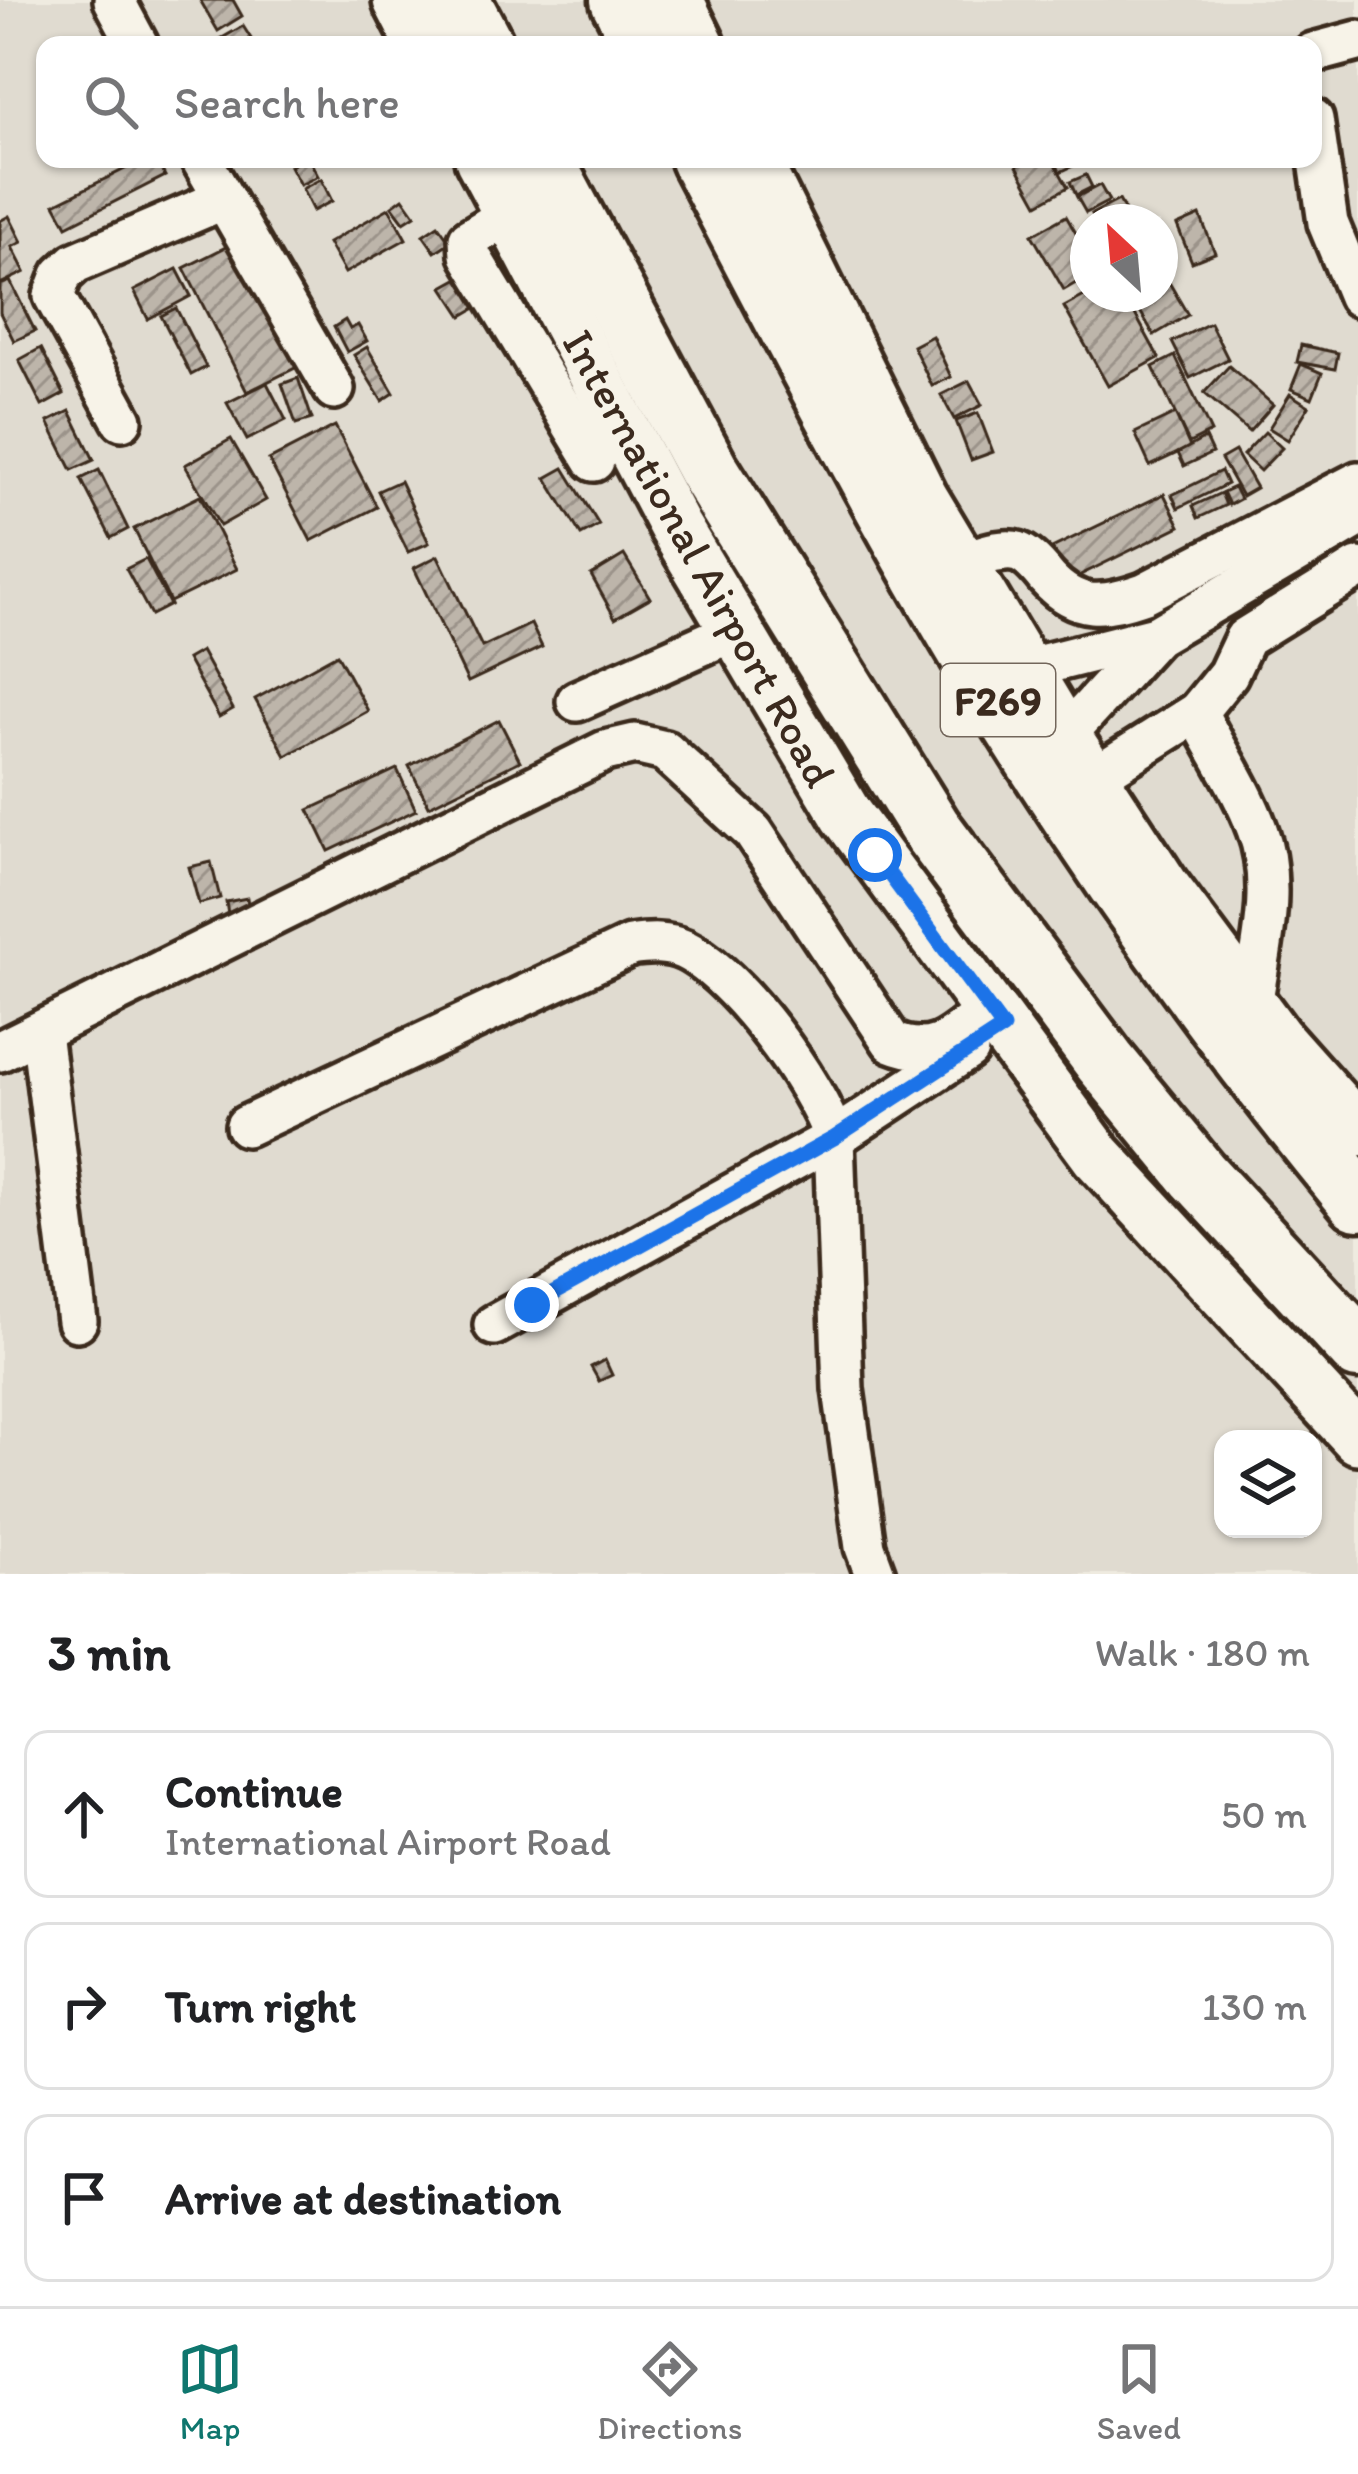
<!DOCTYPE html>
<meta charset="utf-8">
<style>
:root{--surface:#fff;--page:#f6f6f6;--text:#202124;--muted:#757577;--line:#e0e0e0;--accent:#0f766e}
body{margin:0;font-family:Itim,sans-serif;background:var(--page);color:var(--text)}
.controls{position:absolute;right:36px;bottom:36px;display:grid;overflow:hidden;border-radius:24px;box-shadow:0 3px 9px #0004}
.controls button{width:108px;height:108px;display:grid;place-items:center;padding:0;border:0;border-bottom:3px solid var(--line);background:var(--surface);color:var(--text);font:60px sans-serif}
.compass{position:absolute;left:1070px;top:204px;width:108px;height:108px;border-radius:50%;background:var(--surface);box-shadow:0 3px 9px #0004;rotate:334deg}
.stop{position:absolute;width:36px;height:36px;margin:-27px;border:9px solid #1a73e8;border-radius:50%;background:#fff}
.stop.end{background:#1a73e8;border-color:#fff;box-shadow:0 3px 12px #0008}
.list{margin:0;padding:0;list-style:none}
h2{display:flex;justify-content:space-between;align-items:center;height:156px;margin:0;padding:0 48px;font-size:51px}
h2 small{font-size:39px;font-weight:400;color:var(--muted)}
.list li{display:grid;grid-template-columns:78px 1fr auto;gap:36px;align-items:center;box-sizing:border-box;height:168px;margin:0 24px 24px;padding:0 24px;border:3px solid var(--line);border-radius:24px}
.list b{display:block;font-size:45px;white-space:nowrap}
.list p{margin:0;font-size:39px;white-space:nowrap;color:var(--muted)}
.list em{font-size:39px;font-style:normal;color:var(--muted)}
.icon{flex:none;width:66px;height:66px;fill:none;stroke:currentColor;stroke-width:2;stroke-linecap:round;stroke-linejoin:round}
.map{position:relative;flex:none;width:1358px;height:1574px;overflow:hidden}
.search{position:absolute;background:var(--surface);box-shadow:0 3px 9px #0004;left:36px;right:36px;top:36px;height:132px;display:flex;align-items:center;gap:30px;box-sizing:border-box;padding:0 42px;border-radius:24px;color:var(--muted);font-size:45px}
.sheet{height:732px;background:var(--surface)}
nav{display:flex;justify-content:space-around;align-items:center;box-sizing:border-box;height:168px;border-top:3px solid var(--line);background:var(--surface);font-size:33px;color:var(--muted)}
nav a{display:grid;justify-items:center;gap:6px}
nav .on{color:var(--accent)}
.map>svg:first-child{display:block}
.built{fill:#e0dbd0;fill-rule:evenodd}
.building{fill:url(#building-hatch);stroke:#3b2a1e;stroke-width:3}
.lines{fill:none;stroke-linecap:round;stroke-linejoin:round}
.minor-casing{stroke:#3b2a1e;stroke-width:48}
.major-casing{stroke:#3b2a1e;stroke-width:60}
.highway-casing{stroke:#3b2a1e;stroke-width:69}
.minor{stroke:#f7f3e8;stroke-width:39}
.major{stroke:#f7f3e8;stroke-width:51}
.highway{stroke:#f7f3e8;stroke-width:60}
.route{stroke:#1a73e8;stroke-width:15}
.labels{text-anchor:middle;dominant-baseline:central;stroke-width:9;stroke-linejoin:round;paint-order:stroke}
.shield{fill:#f7f3e8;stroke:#73665b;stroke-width:3}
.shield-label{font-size:42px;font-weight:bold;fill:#3b2a1e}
.street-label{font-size:45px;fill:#3b2a1e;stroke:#f7f3e8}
</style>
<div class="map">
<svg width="1358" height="1574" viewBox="0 0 1358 1574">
<defs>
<pattern id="building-hatch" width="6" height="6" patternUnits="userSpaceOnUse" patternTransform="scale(3)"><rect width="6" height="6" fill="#bdb5aa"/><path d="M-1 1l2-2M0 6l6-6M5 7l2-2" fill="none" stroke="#9b938a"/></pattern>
</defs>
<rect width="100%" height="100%" fill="#efebe0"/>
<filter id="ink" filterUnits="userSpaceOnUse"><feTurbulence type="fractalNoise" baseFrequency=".00833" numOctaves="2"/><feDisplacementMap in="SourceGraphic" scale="24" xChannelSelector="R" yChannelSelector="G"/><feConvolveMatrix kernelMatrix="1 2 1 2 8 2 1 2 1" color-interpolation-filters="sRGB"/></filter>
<g filter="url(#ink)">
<path class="built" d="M0 0H1358V1574H0ZM45 45H1313V159H45ZM1088 222H1160V294H1088ZM1223 1439H1313V1529H1223Z"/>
<g class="building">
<polygon points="200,0 233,0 242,16 218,31"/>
<polygon points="243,26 255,45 220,45 217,41"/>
<polygon points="145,159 156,159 165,176 67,226 55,204"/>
<polygon points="303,159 309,159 318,176 300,185 290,166"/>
<polygon points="1030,159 1052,159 1068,187 1038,204 1017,166"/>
<polygon points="1054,159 1088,159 1060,172"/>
<polygon points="1086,175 1092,187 1076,195 1070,182"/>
<polygon points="321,179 332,201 313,211 302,189"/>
<polygon points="1100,185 1109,201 1086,213 1077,197"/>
<polygon points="403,198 415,215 404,222 392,206"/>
<polygon points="1119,200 1131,222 1096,222 1092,214"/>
<polygon points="389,208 406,239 345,273 328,243"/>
<polygon points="1200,215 1215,253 1192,262 1177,225"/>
<polygon points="9,216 22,242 12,247 25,272 0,284 0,221"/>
<polygon points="1066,216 1088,254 1088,276 1064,290 1032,235"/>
<polygon points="438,225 450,242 435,252 423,235"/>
<polygon points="242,239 249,271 297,367 247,392 184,268"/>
<polygon points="1160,267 1188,315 1154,335 1130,294 1160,294"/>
<polygon points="177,269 191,296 148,319 134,291"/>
<polygon points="470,272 486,302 462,316 443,287"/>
<polygon points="10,281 35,331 14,341 0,313 0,285"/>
<polygon points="1088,294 1124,294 1159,358 1108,386 1064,307"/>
<polygon points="176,308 206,367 191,375 161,316"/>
<polygon points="345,320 350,329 358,325 367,341 347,352 334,327"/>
<polygon points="1210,323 1228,359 1190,378 1172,342"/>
<polygon points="932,336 951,377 932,386 913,346"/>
<polygon points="1301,345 1338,353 1335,369 1297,362"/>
<polygon points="367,347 394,393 382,401 354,355"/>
<polygon points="41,348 64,394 42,406 19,360"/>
<polygon points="1175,356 1211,432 1189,443 1153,367"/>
<polygon points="1301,364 1322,373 1312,398 1291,389"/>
<polygon points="1229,366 1273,405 1249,432 1204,393"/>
<polygon points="298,378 312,419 296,424 282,384"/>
<polygon points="969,381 982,405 954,419 941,395"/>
<polygon points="267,383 286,420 247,440 227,403"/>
<polygon points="1290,394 1309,406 1288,440 1269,428"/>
<polygon points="70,411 94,460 72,470 48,422"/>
<polygon points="978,413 993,452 971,460 956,421"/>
<polygon points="1175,414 1190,447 1150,466 1135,433"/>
<polygon points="335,426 377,507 311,541 269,460"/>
<polygon points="1265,432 1282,448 1260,471 1243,455"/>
<polygon points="1205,438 1212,453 1184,466 1178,453"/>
<polygon points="231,439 266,500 220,526 185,465"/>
<polygon points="1235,451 1256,488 1242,496 1221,459"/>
<polygon points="564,468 599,525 581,535 546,478"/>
<polygon points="99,470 128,529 111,538 81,479"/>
<polygon points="1221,471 1227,484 1178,508 1172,495"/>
<polygon points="400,481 429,543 408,552 378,491"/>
<polygon points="1234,487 1240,499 1229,505 1223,492"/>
<polygon points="1221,493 1226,505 1198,518 1193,506"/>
<polygon points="1164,494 1180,526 1068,581 1052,548"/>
<polygon points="200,496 237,569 170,602 134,529"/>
<polygon points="624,555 650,598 615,618 591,575"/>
<polygon points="438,556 482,647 531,624 542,647 468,682 414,568"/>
<polygon points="146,559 170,605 151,615 126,569"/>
<polygon points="201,651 233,709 219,717 187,659"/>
<polygon points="337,654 368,711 286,756 255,699"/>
<polygon points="499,720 520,761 429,806 409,766"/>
<polygon points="397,769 416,810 329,851 309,810"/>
<polygon points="211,862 220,898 199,904 189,867"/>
<polygon points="247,898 251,923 230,927 226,902"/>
<polygon points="605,1360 612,1375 599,1381 591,1367"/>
</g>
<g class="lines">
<defs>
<g id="minor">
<polyline points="114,0 138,45"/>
<polyline points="1313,53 1358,41"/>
<polyline points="1313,119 1328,223 1358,296"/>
<polyline points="201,159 334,389"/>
<polyline points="510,214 469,239 470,255 594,461"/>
<polyline points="122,420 54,296 62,275 75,263 224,199"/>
<path d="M961 562C977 558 1001 547 1018 552 1029 556 1040 569 1047 578 1077 611 1104 607 1144 593L1358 482"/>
<polyline points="1025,669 1156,636"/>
<polyline points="577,701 736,630"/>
<path d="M1197 712C1216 750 1242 788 1257 829 1278 884 1261 949 1252 1005"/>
<polyline points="1065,736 1156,636 1358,517"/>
<polyline points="1094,777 1197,712 1228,674 1245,638 1358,568"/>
<polyline points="41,1032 77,1321"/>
<path d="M0 1051 605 751 635 744 665 751 753 832 892 1042C935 1060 954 1036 987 1010"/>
<path d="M246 1126 630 946C649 943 667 942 685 950 738 976 815 1083 834 1138L843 1389 865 1547 875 1574"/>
<polyline points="494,1325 834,1138 968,1050"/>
</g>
<g id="major">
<polyline points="399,0 422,45"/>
<polyline points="677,0 699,45"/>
<polyline points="481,159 675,527 847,816 1097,1156 1358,1438"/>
<polyline points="754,159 922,498 1065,736 1163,886 1276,1038 1358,1130"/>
</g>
<g id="highway">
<polyline points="459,0 483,45"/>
<polyline points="621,0 644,45"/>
<polyline points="542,159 708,470 931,829 1105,1062 1198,1175 1358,1348"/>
<path d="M701 159C790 328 876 498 974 661 1088 850 1218 1031 1358 1200"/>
</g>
</defs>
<use href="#minor" class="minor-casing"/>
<use href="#major" class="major-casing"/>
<use href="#highway" class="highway-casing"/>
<use href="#minor" class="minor"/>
<use href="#major" class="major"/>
<use href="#highway" class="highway"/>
</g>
</g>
<g class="lines" filter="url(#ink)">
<polyline class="route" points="532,1305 834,1138 1003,1028 875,855"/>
</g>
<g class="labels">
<rect class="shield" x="941" y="664" width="114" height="72" rx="9"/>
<g class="shield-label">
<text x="998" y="700">F269</text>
</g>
<g class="street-label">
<text transform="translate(700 558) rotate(61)">International Airport Road</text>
</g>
</g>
</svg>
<div class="controls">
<button><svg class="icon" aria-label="layers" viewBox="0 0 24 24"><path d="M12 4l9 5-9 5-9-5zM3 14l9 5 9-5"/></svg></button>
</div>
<svg class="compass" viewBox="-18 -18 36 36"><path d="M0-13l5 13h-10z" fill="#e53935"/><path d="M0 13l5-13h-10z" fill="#757577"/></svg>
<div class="stop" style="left:875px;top:855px"></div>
<div class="stop end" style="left:532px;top:1305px"></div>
<div class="search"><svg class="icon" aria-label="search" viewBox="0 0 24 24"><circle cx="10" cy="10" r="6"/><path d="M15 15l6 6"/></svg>Search here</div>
</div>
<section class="sheet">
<h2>3 min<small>Walk · 180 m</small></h2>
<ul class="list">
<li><svg class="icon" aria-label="ahead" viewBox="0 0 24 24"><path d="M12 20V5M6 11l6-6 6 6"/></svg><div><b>Continue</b><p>International Airport Road</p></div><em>50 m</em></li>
<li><svg class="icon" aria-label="right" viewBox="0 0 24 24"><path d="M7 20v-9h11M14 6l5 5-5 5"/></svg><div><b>Turn right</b></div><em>130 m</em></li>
<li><svg class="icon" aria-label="arrive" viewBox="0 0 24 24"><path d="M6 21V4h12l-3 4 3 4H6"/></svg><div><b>Arrive at destination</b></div></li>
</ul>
</section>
<nav>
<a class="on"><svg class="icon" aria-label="map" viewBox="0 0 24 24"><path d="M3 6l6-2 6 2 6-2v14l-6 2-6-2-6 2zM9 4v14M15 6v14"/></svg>Map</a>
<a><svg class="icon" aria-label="directions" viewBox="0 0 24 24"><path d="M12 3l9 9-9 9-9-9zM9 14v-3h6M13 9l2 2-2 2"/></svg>Directions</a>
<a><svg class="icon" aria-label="saved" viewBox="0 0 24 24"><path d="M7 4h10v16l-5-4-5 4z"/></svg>Saved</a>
</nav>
